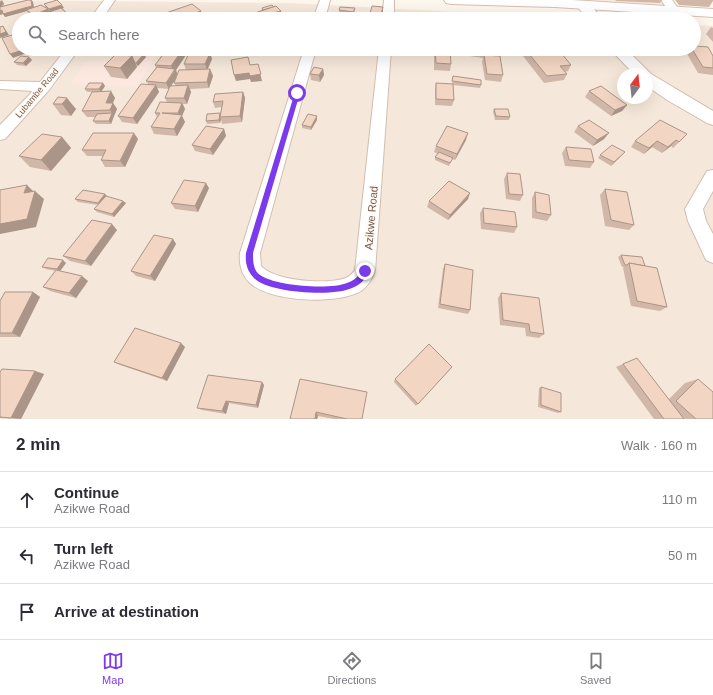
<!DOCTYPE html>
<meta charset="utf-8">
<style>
:root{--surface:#fff;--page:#f2f2f3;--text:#2b2b33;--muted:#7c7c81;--line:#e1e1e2;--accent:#7c3aed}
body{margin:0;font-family:Helvetica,sans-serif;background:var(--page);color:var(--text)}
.compass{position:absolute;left:617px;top:68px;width:36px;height:36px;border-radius:50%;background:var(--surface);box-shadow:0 4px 16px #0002;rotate:15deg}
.stop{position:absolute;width:12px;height:12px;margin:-9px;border:3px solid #7c3aed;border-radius:50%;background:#fff}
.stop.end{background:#7c3aed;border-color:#fff;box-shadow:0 1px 4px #0008}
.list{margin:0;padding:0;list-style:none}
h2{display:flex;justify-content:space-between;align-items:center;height:52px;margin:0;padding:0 16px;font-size:17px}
h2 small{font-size:13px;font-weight:400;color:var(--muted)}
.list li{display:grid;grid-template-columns:26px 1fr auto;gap:12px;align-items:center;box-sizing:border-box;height:56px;padding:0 16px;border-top:1px solid var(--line)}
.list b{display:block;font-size:15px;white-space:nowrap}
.list p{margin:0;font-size:13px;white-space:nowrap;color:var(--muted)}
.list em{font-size:13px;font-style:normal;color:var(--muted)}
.icon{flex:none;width:22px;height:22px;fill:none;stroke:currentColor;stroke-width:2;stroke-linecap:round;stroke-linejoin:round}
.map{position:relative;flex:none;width:713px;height:419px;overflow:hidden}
.search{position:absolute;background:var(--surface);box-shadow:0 4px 16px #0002;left:12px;right:12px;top:12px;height:44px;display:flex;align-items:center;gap:10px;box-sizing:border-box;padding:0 14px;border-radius:22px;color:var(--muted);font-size:15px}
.sheet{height:220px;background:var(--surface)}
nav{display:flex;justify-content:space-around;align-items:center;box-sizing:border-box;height:56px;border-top:1px solid var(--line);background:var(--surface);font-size:11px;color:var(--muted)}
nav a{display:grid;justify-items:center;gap:2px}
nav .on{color:var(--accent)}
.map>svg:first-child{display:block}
.residential{fill:#f5e8da;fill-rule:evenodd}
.commercial{fill:#fde8e0}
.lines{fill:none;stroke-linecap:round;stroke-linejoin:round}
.minor-casing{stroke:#d1beb0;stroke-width:2}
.tertiary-casing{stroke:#d1beb0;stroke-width:2}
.secondary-casing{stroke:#d6c0b0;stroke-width:2}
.minor{fill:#fff;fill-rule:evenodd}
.tertiary{fill:#fff;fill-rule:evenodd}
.secondary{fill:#fff;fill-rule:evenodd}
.wall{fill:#d1b7a8;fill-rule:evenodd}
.shaded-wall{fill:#aa9588}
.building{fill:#f3d5c3;stroke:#aa9588}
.route{fill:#7c3aed}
.labels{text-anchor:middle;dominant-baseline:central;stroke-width:3;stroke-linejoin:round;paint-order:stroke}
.far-street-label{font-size:9px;fill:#7a5c4d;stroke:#fffaf3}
.street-label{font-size:11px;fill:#7a5c4d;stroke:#fffaf3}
</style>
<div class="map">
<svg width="713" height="419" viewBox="0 0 713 419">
<rect width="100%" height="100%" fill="#fdf6ec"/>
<path class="residential" d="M0 0 290 3 584 19H19V49H694V25L713 26V419H0ZM623 74H647V98H623Z"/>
<g class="commercial">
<polygon points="561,0 661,0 665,6"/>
<polygon points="156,56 136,87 70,84 85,63"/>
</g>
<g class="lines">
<defs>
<g id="minor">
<polygon points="104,0 115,0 102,19 90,19"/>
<polygon points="320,0 330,0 325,19 313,19"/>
<polygon points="384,0 394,0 394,19 382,19"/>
<polygon points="661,0 672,0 681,12 679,14 671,14"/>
<polygon points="66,49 79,49 49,90 5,139 0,140 0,125 33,91 0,89 0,81 40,82"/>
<path d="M304 49H316L260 253 261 266C274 281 327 285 346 278 350 276 353 273 355 270L379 49H391L375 271C372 279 368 286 361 291 338 305 268 302 249 282 241 274 239 263 240 253Z"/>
<polygon points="713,170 713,191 703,209 706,221 713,234 713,263 706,260 688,221 685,209 707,171"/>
</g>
<g id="tertiary">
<polygon points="584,2 589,3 602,19 587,19 577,6 579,3"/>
<polygon points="610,49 626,49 651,74 713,111 713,125 707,123 667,100 647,86 647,74 634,74"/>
</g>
<polygon id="secondary" points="444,0 572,0 713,9 713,17 555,7 451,4 446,3"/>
</defs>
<use href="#minor" class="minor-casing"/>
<use href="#tertiary" class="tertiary-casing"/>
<use href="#secondary" class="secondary-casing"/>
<use href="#minor" class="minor"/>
<use href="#tertiary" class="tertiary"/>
<use href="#secondary" class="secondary"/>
</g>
<g class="wall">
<polygon points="0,0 4,4 2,6 31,0 33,2 34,7 46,8 44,4 64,8 62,8 69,15 71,18 69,19 44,19 41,16 36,18 28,13 27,11 5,17 3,14"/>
<polygon points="615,0 662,0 660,3 616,1"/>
<polygon points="675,0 713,0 713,1 709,7 679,5"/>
<polygon points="274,7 281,11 282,17 279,18 280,19 256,19 255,13 262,10 262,8"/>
<polygon points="355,8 355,11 353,15 339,13 339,10"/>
<polygon points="383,13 381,19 369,19 369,17"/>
<polygon points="163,14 202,14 188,19 166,19 165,17"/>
<polygon points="549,15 565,19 547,19"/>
<polygon points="711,27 713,28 713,42 706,34"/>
<path d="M167 49H186L188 52 176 70 178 75 186 70 184 64 192 53 195 49H212L213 50 210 53 212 59 208 69H210L213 76 209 88 190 89 191 92 187 104H183L185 109 182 116 185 122 177 136 154 134 151 127 157 117 155 113 167 102 165 98 169 89 157 88 159 92 137 124 122 122 118 116 149 85 146 81 156 68 155 65ZM176 78 174 83 176 86H171Z"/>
<polygon points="435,49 459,49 458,51 450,50 451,64 450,71 434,70 434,53"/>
<polygon points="471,49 486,49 485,55 503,75 501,82 485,80 482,62 483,58 470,56"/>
<polygon points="525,49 550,55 571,65 568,71 565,72 567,74 564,80 544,83 523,56"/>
<polygon points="653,49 675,49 675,50 671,56 655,55"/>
<polygon points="688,49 694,49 713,56 713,75 698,73 686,52"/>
<polygon points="29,57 32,60 26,66 17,65 14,62"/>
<polygon points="146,57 138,66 137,66 137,67 127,79 111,77 104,66"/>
<polygon points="323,69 324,75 320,82 311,80 310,74"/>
<polygon points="453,76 481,85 480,88 453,85 454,100 452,106 435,105 435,89 436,83 452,84"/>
<polygon points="103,83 105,86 101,92 115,98 113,103 117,109 111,124 96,124 93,121 96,117 87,117 82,111 95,92 87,92 85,89"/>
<polygon points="589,91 627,105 622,111 611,116 585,97"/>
<polygon points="243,92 245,98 242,122 222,124 221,119 220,123 207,124 206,121 220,113 220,115 222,107 215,108 213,102"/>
<polygon points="58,97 76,109 71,116 61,115 53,104"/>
<polygon points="494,109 510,117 509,120 495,120 493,112"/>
<polygon points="317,120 311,130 302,128 302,125"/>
<polygon points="578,126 604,139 593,146 574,132"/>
<polygon points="224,129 226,136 213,155 195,151 192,145"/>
<polygon points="687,134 673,148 671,146 662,153 652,147 644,154 631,147 635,141"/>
<polygon points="62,137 71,148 51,171 30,167 19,156"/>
<polygon points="138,139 125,167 105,167 101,160 103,156 87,156 82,150"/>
<polygon points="466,140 455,160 452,159 449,166 435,160 435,157 438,154 434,152 436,146"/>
<polygon points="566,147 594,162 590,168 565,166 562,153"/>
<polygon points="625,152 611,166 598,158 600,155"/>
<polygon points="507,173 523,195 520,201 506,199 504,179"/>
<polygon points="209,188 198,212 175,209 171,203"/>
<polygon points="605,189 634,225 629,230 605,226 600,195"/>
<polygon points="535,192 551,215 547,221 532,218 532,198"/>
<polygon points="105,194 106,196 126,203 114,217 97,212 94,209 98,205 78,202 75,199"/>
<polygon points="468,199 448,220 427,207 429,201"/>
<polygon points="483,208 517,227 514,233 481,229 480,213"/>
<polygon points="117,230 91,266 70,261 63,256"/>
<polygon points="173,239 176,244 155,281 136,276 131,271"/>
<polygon points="621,255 645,266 667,307 660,311 631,306 623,268 624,267 622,267 618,257"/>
<polygon points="66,263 60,271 88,281 76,298 50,291 43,287 56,271 46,269 42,267"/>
<polygon points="445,264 470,310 468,314 438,308 443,269"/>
<polygon points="33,292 40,297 20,337 0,337 0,301"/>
<polygon points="501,293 544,334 539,338 526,336 525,328 500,325 498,298"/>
<polygon points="185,347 167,381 120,365 114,362"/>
<polygon points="623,364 669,399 685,383 698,379 713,419 654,419 616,367"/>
<polygon points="452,367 416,406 394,382 395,379"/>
<polygon points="35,371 44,374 21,419 0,418 0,372"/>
<polygon points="300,379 362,419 334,419 318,416 317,419 290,419"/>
<polygon points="264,385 258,408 229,403 226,414 202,410 197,408"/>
<polygon points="541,387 561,412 558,413 538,407 539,388"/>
</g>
<g class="shaded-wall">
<polygon points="2,0 4,4 0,8 0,2"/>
<polygon points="31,0 33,2 34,9 5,17 3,14 0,15 0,11"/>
<polygon points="62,5 64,8 51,12 49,9"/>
<polygon points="383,7 383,13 381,19 380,19"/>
<polygon points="48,9 50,12 36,18 34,15"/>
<polygon points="201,11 202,14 188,19 179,19"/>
<polygon points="281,11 282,17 274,19 273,13"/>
<polygon points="69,15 71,18 69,19 58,19"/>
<polygon points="3,26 9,35 0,38 0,34"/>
<polygon points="27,49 30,49 32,51 13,58 10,54"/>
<polygon points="183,49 186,49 188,52 176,70 178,76 169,89 166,83 174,72 171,66"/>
<polygon points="210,49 212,49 213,50 210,53 212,59 207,70 205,64 204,55"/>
<polygon points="144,54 146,57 138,66 136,63"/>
<polygon points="132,56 137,67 127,79 120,68"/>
<polygon points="29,57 32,60 26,66 23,63"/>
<polygon points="258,64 262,81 251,82 250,79 236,81 234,75"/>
<polygon points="210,69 213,76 209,88 207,82"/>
<polygon points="323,69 324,75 320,82 319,75"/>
<polygon points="103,83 105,86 101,92 99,89"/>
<polygon points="156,85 159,92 137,124 133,118"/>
<polygon points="188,85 191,92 187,104 184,98"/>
<polygon points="111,91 115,98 110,109 106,103"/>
<polygon points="243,92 245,98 242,122 240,116"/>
<polygon points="67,98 76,109 71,116 62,104"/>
<polygon points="113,103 117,109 114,116 110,110"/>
<polygon points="182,103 185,109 182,116 185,122 177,136 174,129 180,119 178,113"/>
<polygon points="627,105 622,111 611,116 615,110"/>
<polygon points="112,113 114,116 111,124 109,121"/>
<polygon points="220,113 221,117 220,117 221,119 220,123 219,120"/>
<polygon points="317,116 317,120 311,130 311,127"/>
<polygon points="224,129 226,136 213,155 210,149"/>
<polygon points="134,133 138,139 125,167 120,161"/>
<polygon points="468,133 466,140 455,160 457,154"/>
<polygon points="609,133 604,139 593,146 597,140"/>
<polygon points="62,137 71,148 51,171 41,160"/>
<polygon points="676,140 671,146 662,153 668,147"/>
<polygon points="657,141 652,147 644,154 649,148"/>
<polygon points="625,152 611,166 614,162"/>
<polygon points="206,183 209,188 198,212 195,206"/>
<polygon points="27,185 34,192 35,191 44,199 36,227 0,234 0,224 24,193"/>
<polygon points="470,193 468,199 448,220 450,215"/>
<polygon points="105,194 108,197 101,206 98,203"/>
<polygon points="123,201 126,203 114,217 112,214"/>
<polygon points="112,224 117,230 91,266 85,261"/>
<polygon points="173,239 176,244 155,281 150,276"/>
<polygon points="63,260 66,263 60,271 57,269"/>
<polygon points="82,276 88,281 76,298 69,293"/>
<polygon points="33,292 40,297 20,337 12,333"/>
<polygon points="181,343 185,347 167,381 162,378"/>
<polygon points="35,371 44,374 21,419 11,418"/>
<polygon points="262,382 264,385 258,408 256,405"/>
<polygon points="226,401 229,403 226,414 222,411"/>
<polygon points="316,412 318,416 317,419 315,419"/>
</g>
<g class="building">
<polygon points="28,0 31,0 32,6 3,14 2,10 0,11 0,7"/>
<polygon points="57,0 62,5 49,9 44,4"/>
<polygon points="192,4 201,11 179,19 169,19 163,14"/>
<polygon points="41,5 48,9 34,15 26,10"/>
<polygon points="272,5 274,7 263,10 262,8"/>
<polygon points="276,6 281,11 273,13 280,19 261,19 255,13"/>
<polygon points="372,6 383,7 380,18 369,17"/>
<polygon points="340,7 355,8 353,12 339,10"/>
<polygon points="61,8 69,15 58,19 44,19 40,15"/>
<polygon points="549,15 564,16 565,19 550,19"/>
<polygon points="506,16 542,18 542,19 506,19"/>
<polygon points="3,26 6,32 0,34 0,27"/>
<polygon points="19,33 19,49 27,49 10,54 2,38"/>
<polygon points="694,46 708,47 713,56 713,68 703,67 692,49 694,49"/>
<polygon points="167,49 183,49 171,66 155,65"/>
<polygon points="195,49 210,49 207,53 192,53"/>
<polygon points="435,49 450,49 451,64 436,63"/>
<polygon points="471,49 486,49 485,55 471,53"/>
<polygon points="525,49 545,49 550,55 562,54 571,65 560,66 567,74 547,76"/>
<polygon points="129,52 144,54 136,63 135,63 132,56 126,55"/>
<polygon points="189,53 210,53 205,64 184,64"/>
<polygon points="116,54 132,56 120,68 104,66"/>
<polygon points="484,55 500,56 503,75 487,74"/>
<polygon points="21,56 29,57 23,63 14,62"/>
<polygon points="248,57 250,65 258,64 261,74 250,76 249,73 234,75 231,60"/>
<polygon points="157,67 175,69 166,83 146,81"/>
<polygon points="314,67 323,69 319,75 310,74"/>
<polygon points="210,69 207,82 174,83 179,70"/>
<polygon points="453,76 481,80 481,85 452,81"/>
<polygon points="89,83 103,83 99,89 85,89"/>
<polygon points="436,83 453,84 454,100 436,99"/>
<polygon points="141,84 156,85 133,118 118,116"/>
<polygon points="188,85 184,98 165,98 170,86"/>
<polygon points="601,86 627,105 615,110 589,91"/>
<polygon points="111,91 106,103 113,103 110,110 82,111 92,92"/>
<polygon points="243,92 240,116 220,117 223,101 213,102 215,94"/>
<polygon points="58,97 67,98 62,104 53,104"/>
<polygon points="160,102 182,103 178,113 162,113 182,115 174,129 151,127 160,113 155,113"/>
<polygon points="494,109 508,109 510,117 496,116"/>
<polygon points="112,113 109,121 93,121 97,114"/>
<polygon points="220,113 219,120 206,121 207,114"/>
<polygon points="308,114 317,116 311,127 302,125"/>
<polygon points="589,120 609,133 597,140 578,126"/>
<polygon points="660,120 687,134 679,142 676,140 668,147 657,141 649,148 635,141"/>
<polygon points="206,126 224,129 210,149 192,145"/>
<polygon points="447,126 468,133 457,154 436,146"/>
<polygon points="93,133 134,133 120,161 101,160 106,150 82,150"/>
<polygon points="42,134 62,137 41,160 19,156"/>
<polygon points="612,145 625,152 614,162 600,155"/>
<polygon points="566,147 591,149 594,162 569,160"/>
<polygon points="439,152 453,158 450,163 435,157"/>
<polygon points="507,173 520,174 523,195 509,194"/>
<polygon points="184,180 206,183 195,206 171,203"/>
<polygon points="449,181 470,193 450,215 429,201"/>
<polygon points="27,185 24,193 35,191 27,219 0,224 0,190"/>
<polygon points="605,189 627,192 634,225 611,220"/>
<polygon points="83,190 105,194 98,203 75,199"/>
<polygon points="535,192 549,195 551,215 536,212"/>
<polygon points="106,196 123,201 112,214 94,209"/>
<polygon points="483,208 515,212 517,227 484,223"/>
<polygon points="92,220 112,224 85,261 63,256"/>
<polygon points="154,235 173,239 150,276 131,271"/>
<polygon points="621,255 642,257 645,266 629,263 627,265 625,265"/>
<polygon points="48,258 63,260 57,269 42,267"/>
<polygon points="629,263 657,268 667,307 637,301"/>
<polygon points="445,264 473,270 470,310 440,304"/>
<polygon points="56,270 82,276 69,293 43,287"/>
<polygon points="5,292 33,292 12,333 0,333 0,301"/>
<polygon points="501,293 539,298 544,334 530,332 529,324 503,320"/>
<polygon points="135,328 181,343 162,378 114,362"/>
<polygon points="429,344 452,367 418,404 395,379"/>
<polygon points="637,358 684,419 664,419 623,364"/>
<polygon points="2,369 35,371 11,418 0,417 0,372"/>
<polygon points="208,375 262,382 256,405 226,401 222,411 197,408"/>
<polygon points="300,379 367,392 362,419 347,419 316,412 315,419 290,419"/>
<polygon points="698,379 713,392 713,419 696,419 676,401"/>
<polygon points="541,387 561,393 561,412 541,405"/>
</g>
<path class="route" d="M295 92 300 93 253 253C253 261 253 270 260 275 275 286 330 290 347 283 354 281 360 275 363 269H368L369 271C366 279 360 285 352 288 334 297 268 293 254 278 247 271 245 263 246 253Z"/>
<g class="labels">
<g class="far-street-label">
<text transform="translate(37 93) rotate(-50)">Lubambe Road</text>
</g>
<g class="street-label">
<text transform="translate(371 218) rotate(-85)">Azikwe Road</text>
</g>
</g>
</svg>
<svg class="compass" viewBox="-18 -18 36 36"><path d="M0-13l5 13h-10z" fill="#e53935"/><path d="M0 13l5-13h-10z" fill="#7c7c81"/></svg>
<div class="stop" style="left:297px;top:93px"></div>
<div class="stop end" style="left:365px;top:271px"></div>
<div class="search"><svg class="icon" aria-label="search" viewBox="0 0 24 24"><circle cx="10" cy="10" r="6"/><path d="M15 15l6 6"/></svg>Search here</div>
</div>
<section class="sheet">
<h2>2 min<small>Walk · 160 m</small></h2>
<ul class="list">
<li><svg class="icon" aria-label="ahead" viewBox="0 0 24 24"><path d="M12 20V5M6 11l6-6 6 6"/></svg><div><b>Continue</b><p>Azikwe Road</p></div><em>110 m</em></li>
<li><svg class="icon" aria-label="left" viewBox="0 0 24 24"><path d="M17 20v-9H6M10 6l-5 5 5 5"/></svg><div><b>Turn left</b><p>Azikwe Road</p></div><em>50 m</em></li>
<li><svg class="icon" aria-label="arrive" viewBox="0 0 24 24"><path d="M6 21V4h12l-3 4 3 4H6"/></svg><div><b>Arrive at destination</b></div></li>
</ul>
</section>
<nav>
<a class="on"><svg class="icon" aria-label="map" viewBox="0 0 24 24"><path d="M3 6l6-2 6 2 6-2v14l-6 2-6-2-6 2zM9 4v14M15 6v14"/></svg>Map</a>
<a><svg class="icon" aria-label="directions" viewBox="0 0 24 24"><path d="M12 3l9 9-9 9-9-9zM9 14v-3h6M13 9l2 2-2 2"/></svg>Directions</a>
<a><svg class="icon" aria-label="saved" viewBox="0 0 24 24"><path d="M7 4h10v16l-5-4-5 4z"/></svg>Saved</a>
</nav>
